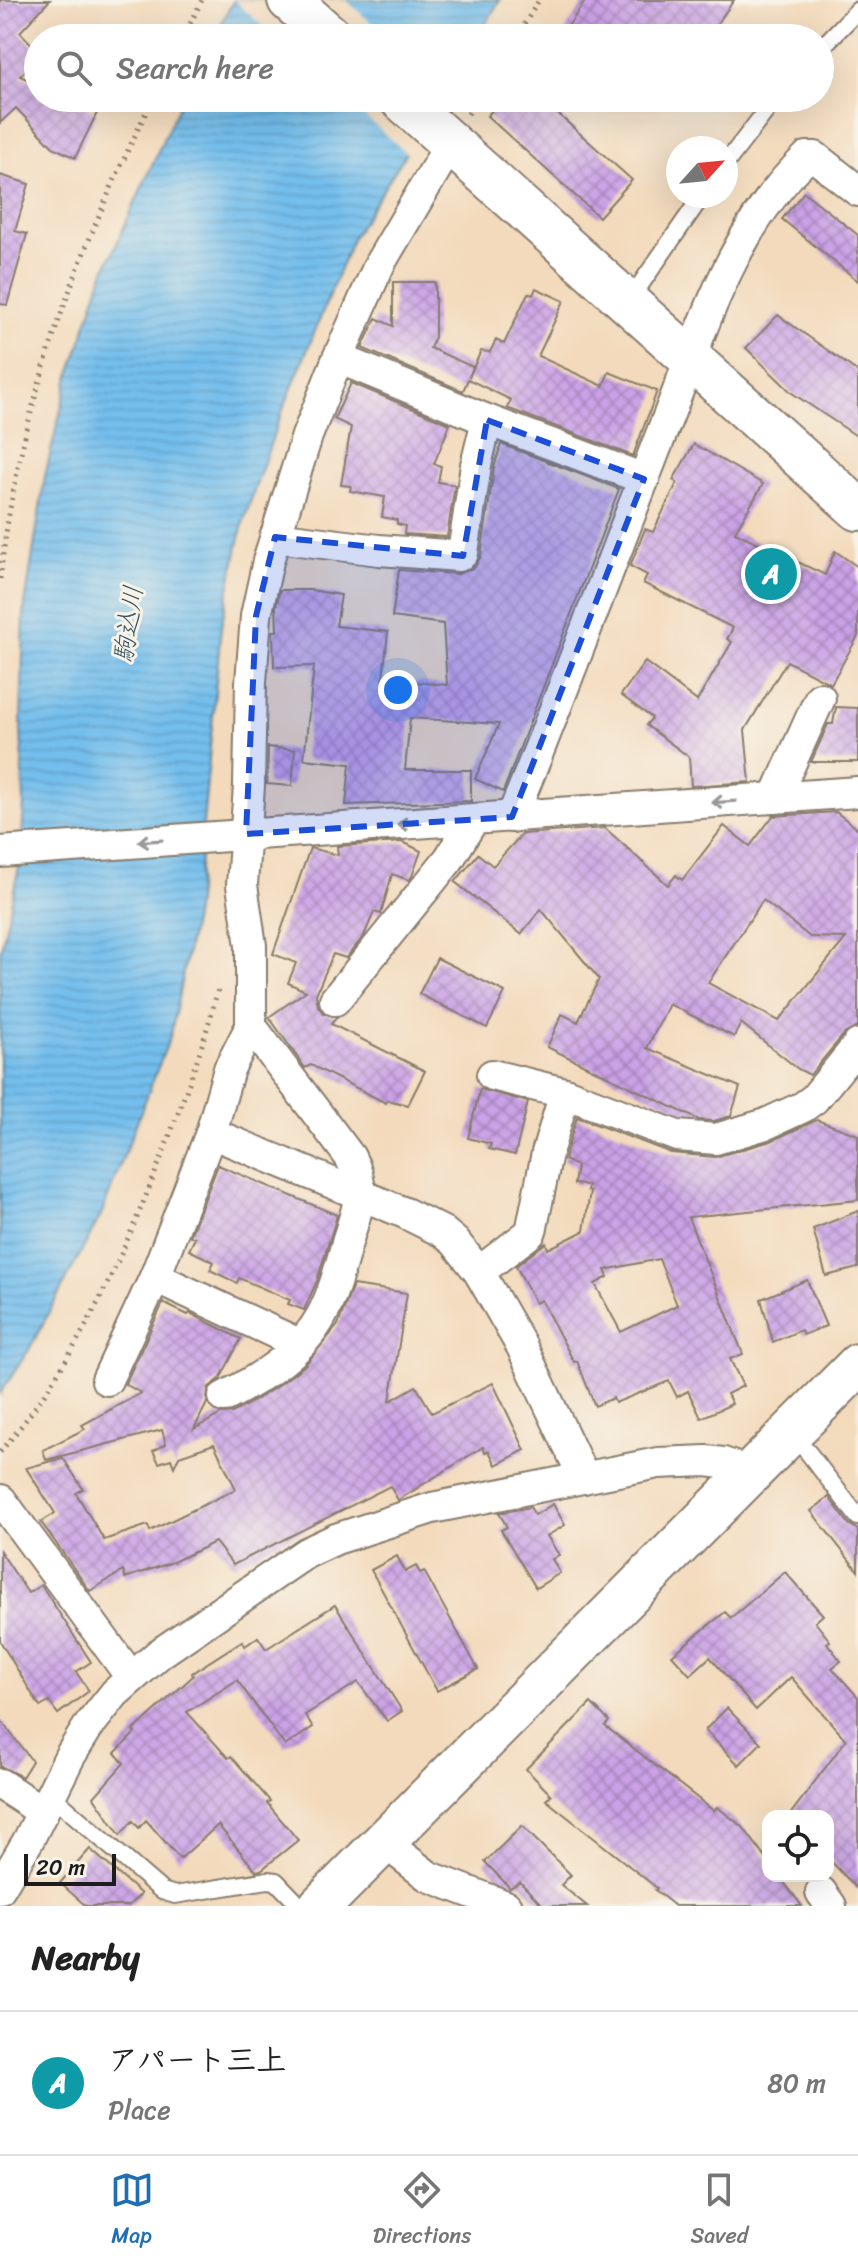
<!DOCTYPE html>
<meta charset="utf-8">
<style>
:root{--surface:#fff;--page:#f6f6f6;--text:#222;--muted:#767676;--line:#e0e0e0;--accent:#1f6fb2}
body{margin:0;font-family:Sriracha,"Klee One",sans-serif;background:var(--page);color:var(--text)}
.controls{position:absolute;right:24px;bottom:24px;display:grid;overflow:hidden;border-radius:16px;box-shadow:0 8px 32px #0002}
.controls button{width:72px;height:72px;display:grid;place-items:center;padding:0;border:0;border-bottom:2px solid var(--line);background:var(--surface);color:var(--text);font:40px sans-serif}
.compass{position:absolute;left:666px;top:136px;width:72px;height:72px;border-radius:50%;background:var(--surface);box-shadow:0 8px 32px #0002;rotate:63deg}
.scale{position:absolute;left:24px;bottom:20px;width:92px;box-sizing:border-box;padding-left:8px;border:4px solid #1c1c1c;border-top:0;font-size:22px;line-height:28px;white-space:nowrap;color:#1c1c1c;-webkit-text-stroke:6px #f7f3e8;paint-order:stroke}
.you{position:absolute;left:398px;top:690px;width:28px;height:28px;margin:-20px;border:6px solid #fff;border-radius:50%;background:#1a73e8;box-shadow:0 0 0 12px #1a73e833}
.badge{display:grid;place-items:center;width:52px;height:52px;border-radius:50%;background:var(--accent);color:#fff;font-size:26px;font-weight:700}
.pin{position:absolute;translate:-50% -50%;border:4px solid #fff;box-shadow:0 2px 8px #0006}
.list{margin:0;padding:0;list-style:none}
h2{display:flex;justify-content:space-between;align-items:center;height:104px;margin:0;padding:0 32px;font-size:34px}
h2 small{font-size:26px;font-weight:400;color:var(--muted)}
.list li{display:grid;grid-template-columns:52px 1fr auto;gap:24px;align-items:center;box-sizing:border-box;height:144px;padding:0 32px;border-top:2px solid var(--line)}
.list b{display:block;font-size:30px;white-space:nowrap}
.list p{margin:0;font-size:26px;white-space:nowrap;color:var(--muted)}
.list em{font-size:26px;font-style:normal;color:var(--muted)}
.icon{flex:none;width:44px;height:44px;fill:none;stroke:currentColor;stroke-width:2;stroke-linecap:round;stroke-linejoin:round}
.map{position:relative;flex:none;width:858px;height:1906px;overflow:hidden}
.search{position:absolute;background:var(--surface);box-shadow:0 8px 32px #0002;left:24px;right:24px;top:24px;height:88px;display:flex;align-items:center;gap:20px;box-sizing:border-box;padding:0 28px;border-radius:44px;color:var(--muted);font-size:30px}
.sheet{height:248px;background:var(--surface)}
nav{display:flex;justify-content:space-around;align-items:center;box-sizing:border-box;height:112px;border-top:2px solid var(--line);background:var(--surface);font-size:22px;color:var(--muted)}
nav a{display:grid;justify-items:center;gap:4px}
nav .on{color:var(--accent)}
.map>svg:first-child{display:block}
.water{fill:url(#water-rules);stroke:#486d84;stroke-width:2}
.pier{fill:#f3dabc}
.building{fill:url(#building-cross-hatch);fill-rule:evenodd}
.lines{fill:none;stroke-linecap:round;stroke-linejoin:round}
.lane-casing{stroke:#887b6c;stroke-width:20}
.street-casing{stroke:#887b6c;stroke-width:34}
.secondary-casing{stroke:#887b6c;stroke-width:46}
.path{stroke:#887b6c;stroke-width:5;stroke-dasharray:2 6;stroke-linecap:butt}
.lane{stroke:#fff;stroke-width:16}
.street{stroke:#fff;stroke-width:30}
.secondary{stroke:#fff;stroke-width:42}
.oneway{stroke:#999}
.marked{fill:#1d4ed8;fill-opacity:0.2;stroke:#1d4ed8;stroke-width:6;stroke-dasharray:16 10;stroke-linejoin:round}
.labels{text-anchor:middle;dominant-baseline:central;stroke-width:6;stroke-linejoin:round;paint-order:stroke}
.water-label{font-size:26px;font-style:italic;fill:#3a5565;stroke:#f7f3e8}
</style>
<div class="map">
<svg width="858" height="1906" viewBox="0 0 858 1906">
<defs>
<pattern id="water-rules" width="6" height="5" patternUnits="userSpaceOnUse" patternTransform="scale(2)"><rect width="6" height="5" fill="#73beec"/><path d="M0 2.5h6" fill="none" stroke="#63a3ca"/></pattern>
<pattern id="building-cross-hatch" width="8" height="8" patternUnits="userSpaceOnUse" patternTransform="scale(2)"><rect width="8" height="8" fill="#cba2e7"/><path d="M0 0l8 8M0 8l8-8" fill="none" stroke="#a483ba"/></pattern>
</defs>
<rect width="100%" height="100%" fill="#f7f3e8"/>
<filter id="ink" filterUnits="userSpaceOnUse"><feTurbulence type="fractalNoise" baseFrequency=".0125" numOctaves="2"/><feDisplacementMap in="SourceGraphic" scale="16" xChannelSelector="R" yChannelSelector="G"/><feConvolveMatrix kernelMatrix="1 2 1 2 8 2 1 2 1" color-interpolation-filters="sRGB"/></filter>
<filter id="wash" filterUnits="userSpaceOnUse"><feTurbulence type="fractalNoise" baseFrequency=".006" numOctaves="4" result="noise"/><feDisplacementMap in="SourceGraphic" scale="32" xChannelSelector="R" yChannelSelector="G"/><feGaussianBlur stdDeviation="1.8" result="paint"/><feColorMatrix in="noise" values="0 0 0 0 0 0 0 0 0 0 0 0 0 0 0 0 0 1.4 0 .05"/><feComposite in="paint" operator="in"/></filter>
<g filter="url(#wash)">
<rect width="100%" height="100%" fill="#f3dabc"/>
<g class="water">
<polygon points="234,0 500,0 477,38 213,38"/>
<polygon points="182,98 441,98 353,237 278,422 243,523 221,627 195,912 171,1034 101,1215 30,1348 0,1394 0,953 21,858 24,802 21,727 24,611 45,476 67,384 103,274"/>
</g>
<g class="pier">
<polygon points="234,0 346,0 388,38 276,38"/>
<polygon points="344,98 445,98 411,157"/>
</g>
<g id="blocks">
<g class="building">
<polygon points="0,0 50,0 20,32 38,51 38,59 20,76 38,84 38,98 66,98 97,113 75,158 53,147 16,108 0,123"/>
<polygon points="586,0 734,0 707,38 560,38"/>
<polygon points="503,98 540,98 632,180 599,217 487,116"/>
<polygon points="0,175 29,184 15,231 27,234 7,305 0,304"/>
<polygon points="804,192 858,235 858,281 782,219"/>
<polygon points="393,282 435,282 435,337 430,348 473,367 469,377 481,351 490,352 496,340 504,344 528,293 533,295 536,288 564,301 538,356 603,386 609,372 657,391 633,456 507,408 511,400 468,379 463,391 362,348 376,318 393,326"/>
<polygon points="778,315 858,372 858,437 792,393 746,348"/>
<polygon points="351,383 450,424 434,464 441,466 438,482 455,485 447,537 404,534 405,526 397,524 397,520 382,517 385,497 350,491 351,486 341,485 351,427 334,419"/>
<polygon points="501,444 619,489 503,792 475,779 499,724 410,718 405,770 471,770 471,801 346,805 350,764 304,759 314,666 274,667 273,631 277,631 276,607 280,590 311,590 341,595 336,626 388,632 383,679 447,685 443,624 392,617 399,570 458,574 475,567 481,556 494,468"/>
<polygon points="694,444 763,484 735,532 825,575 835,551 858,567 858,636 831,684 787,661 745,730 750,782 691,786 689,757 646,725 652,718 621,695 645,662 697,701 732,642 727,639 733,628 643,583 647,575 630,566 645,529 653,532 677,483 673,480"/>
<polygon points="836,707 858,708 858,762 811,762 828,724 833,724"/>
<polygon points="268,747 295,750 292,786 267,784"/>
<path d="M836 812 858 829V1027L844 1034 810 1075 798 1069 741 1023 734 1037 669 1004 647 1048 740 1087 731 1116 714 1121 699 1120 547 1047 562 1014 578 1022 599 979 541 909 521 934 455 882 478 854 493 866 522 834 605 828 668 885 676 875 682 880 724 826 750 846 773 816ZM763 900 810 937 846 938 779 1021 708 983Z"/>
<polygon points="403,842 421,851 412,876 409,880 392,874 381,914 374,912 364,936 346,958 333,954 316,994 318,1006 323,1013 337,1017 331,1024 425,1071 408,1105 387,1100 386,1103 311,1065 305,1068 269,1017 306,991 288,983 296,963 273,954 310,848 338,855 337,846"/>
<polygon points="437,958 505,992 487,1028 419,994"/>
<polygon points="480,1089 528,1102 515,1155 489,1149 491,1144 468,1138"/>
<path d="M577 1117 671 1153 715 1157 771 1141 817 1120 858 1135V1200L688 1217 743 1354 730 1359 743 1386 727 1394 732 1404 701 1418 688 1391 677 1397 669 1381 615 1403 613 1398 595 1406 577 1361 574 1362 541 1300 535 1303 516 1266 543 1245 546 1243 548 1249 584 1231 590 1192 587 1191 588 1185 574 1184 577 1166 564 1160ZM659 1259 677 1305 621 1332 595 1284 608 1277 605 1270Z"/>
<polygon points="218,1165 337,1215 317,1281 304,1310 288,1304 290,1300 239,1278 237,1283 210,1270 214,1262 189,1250 195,1238 190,1236"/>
<polygon points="858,1211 858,1268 826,1276 813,1229"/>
<polygon points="807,1280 826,1326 803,1335 801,1330 773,1342 761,1299"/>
<polygon points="353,1285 407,1293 390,1401 416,1386 432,1413 493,1383 525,1450 496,1465 489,1451 485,1452 483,1447 398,1500 390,1486 233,1565 215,1542 173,1562 125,1578 123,1571 90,1591 41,1522 55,1513 26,1468 63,1458 83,1489 76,1493 104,1540 148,1525 150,1531 236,1489 214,1444 179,1456 174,1467 171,1459 159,1463 153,1451 166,1444 162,1430 46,1460 43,1450 85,1429 82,1425 141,1393 125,1384 163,1303 188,1315 190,1313 241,1339 220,1379 208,1388 207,1403 194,1429 221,1414 232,1413 247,1405 276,1387 305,1365 338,1325"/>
<polygon points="829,1497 849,1524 858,1530 858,1571 811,1511"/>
<polygon points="553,1504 565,1525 547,1536 559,1555 552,1559 560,1573 536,1588 501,1530 507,1527 499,1513 530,1507 535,1515"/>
<polygon points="0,1551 28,1593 41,1585 91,1662 76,1672 89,1691 58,1714 49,1702 40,1707 0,1641"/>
<polygon points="397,1556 405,1572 416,1566 420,1573 424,1571 478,1669 437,1691 371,1570"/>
<polygon points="785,1572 823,1615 815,1622 830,1641 827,1643 841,1661 832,1668 858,1697 858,1890 828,1858 828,1816 789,1816 846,1740 791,1677 756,1710 710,1657 690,1675 672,1655 725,1612 731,1618"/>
<polygon points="335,1605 402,1711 387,1721 358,1682 305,1715 313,1727 285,1746 237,1680 187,1712 228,1758 231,1756 270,1801 267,1803 298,1840 261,1870 256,1871 218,1825 180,1859 146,1820 139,1828 133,1821 120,1835 94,1797 124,1763 115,1753 135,1733 133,1731 193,1676 192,1673 242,1641 245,1646 258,1637 266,1649"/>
<polygon points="591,1703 609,1721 605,1726 714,1811 717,1807 743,1827 768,1861 768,1876 779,1876 802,1906 675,1906 655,1890 657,1888 546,1800 551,1795 526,1769"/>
<polygon points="727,1708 761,1743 739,1765 705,1730"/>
<polygon points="0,1719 32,1761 22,1777 0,1766"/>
<polygon points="522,1826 571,1875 561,1885 587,1906 543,1906 520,1882 510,1888 485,1862"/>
<polygon points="90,1849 141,1894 128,1906 86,1906 60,1883"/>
</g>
</g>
</g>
<g filter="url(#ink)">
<use href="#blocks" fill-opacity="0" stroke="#887b6c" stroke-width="2"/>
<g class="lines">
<defs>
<g id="lane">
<polyline points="820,49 858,10"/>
<polyline points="726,163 776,98"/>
<polyline points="629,301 702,196"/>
<polyline points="793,1433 858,1517"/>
<polyline points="51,1795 162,1891 175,1895 268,1880 276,1881 300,1906"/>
</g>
<g id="street">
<polyline points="338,358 487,420 644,479"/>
<polyline points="275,537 379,550 459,556 463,553 476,465 487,420"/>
<polyline points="775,798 820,698"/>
<path d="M512 817C565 688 613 557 664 427 702 332 731 229 807 157H815L858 191"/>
<polyline points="0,852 858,792"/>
<polyline points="335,1000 449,859 473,820"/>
<polyline points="492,1075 565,1093 677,1136 716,1139 766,1124 803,1107 814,1099 858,1045"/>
<polyline points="211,1133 405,1213 443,1232 455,1242 479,1272 522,1347 584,1478"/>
<polyline points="479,1272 530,1233 532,1227 547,1153 565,1093"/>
<polyline points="155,1277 299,1344"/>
<polyline points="107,1380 155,1277 211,1133 229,1069 251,1026"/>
<path d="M224 1397C261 1378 302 1353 322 1315 334 1292 341 1264 348 1239 358 1206 367 1189 350 1157L251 1026V946L242 885 249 786 251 682 256 616 268 561 307 436 338 358 380 263 451 143"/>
<polyline points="1,1500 131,1677"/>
<polyline points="0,1784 43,1812"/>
<polyline points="384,1842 428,1876 506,1906"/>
<polyline points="0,1888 28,1841 70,1756 88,1727 115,1693 159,1654 306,1553 336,1539 432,1508 658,1463 706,1461 723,1463 751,1473"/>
<polyline points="821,1892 831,1906"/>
</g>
<g id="secondary">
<polyline points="289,0 332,38"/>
<polyline points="400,98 858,509"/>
<polyline points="320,1906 858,1365"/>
</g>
</defs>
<use href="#lane" class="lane-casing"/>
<use href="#street" class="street-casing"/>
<use href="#secondary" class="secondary-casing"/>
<g class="path">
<polyline points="183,38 202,0"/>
<polyline points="516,38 539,0"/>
<polyline points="468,114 478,98"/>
<path d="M0 579C19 406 77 253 153 98"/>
<path d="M0 1452C75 1365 122 1259 163 1153 184 1098 205 1042 219 985"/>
</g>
<use href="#lane" class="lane"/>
<use href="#street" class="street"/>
<use href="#secondary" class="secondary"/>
</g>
<defs><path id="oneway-shaft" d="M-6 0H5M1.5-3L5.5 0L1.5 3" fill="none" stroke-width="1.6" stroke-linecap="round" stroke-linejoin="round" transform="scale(2)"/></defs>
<g class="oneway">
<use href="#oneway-shaft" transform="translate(724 802) rotate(176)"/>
<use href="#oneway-shaft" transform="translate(409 824) rotate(177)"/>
<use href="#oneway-shaft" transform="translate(150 841) rotate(176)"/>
</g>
</g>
<path class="marked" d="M487 420 644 479 512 817 246 834 256 616 275 537 463 556Z"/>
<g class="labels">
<g class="water-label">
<text transform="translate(128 624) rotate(-82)">駒込川</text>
</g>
</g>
</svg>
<div class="controls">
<button><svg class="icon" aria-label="locate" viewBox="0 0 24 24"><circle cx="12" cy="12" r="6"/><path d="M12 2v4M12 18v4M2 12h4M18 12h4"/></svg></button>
</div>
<svg class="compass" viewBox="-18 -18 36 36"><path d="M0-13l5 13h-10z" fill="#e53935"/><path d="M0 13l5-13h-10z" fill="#767676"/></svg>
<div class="scale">20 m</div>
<div class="you"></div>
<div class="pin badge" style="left:771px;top:574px;background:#0f9aa8">A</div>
<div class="search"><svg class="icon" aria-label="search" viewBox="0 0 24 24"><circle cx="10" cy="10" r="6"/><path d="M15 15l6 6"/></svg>Search here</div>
</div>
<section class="sheet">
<h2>Nearby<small></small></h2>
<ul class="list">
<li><span class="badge" style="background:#0f9aa8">A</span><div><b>アパート三上</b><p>Place</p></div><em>80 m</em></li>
</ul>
</section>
<nav>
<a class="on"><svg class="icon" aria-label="map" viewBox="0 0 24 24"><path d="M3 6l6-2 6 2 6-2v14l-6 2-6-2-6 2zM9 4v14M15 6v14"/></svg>Map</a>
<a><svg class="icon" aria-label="directions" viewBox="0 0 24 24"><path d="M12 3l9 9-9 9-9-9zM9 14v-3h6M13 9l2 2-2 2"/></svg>Directions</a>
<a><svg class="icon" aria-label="saved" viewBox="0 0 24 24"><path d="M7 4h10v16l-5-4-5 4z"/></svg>Saved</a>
</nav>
